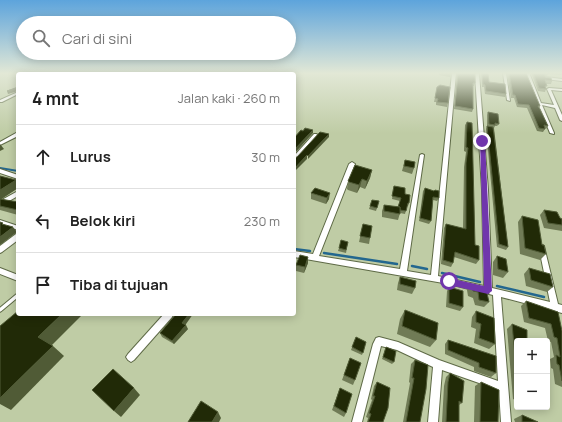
<!DOCTYPE html>
<html lang="id">
<meta charset="utf-8">
<style>
:root{--surface:#fff;--page:#f2f2f2;--text:#222;--muted:#767676;--line:#e0e0e0}
body{margin:0;font-family:Manrope,sans-serif;background:var(--page);color:var(--text)}
.controls{position:absolute;right:12px;bottom:12px;display:grid;overflow:hidden;border-radius:4px;box-shadow:0 2px 10px #0003}
.controls button{width:36px;height:36px;display:grid;place-items:center;padding:0;border:0;border-bottom:1px solid var(--line);background:var(--surface);color:var(--text);font:20px sans-serif}
.stop{position:absolute;width:12px;height:12px;margin:-9px;border:3px solid #7036ac;border-radius:50%;background:#fff}
.stop.end{background:#7036ac;border-color:#fff;box-shadow:0 1px 4px #0008}
.list{margin:0;padding:0;list-style:none}
h2{display:flex;justify-content:space-between;align-items:center;height:52px;margin:0;padding:0 16px;font-size:17px}
h2 small{font-size:13px;font-weight:400;color:var(--muted)}
.list li{display:grid;grid-template-columns:26px 1fr auto;gap:12px;align-items:center;box-sizing:border-box;height:64px;padding:0 16px;border-top:1px solid var(--line)}
.list b{display:block;font-size:15px;white-space:nowrap}
.list em{font-size:13px;font-style:normal;color:var(--muted)}
.icon{flex:none;width:22px;height:22px;fill:none;stroke:currentColor;stroke-width:2;stroke-linecap:round;stroke-linejoin:round}
.map{position:relative;flex:none;width:562px;height:422px;overflow:hidden}
.search{position:absolute;background:var(--surface);box-shadow:0 2px 10px #0003;left:16px;top:16px;width:280px;height:44px;display:flex;align-items:center;gap:10px;box-sizing:border-box;padding:0 14px;border-radius:22px;color:var(--muted);font-size:15px}
.panel{position:absolute;background:var(--surface);box-shadow:0 2px 10px #0003;left:16px;top:72px;width:280px;height:244px;border-radius:4px}
.map>svg:first-child{display:block}
.lines{fill:none;stroke-linecap:round;stroke-linejoin:round}
.stream-far1{stroke:#23678f;stroke-width:2}
.stream{stroke:#23678f;stroke-width:2.5}
.service-casing{stroke:#5e6a46;stroke-width:5.5}
.minor-casing{stroke:#5e6a46;stroke-width:2}
.service{stroke:#fff;stroke-width:3.5}
.minor{fill:#fff;fill-rule:evenodd}
.wall{fill:#707b56}
.shaded-wall{fill:#505b36}
.building{fill:#212a07;stroke:#505b36}
.route{fill:#7036ac}
</style>
<div class="map">
<svg width="562" height="422" viewBox="0 0 562 422">
<rect width="100%" height="100%" fill="#bfcca5"/>
<g class="lines">
<polyline class="stream-far1" points="0,168 18,171"/>
<g class="stream">
<polyline points="294,249 310,251"/>
<polyline points="324,253 397,264"/>
<polyline points="412,266 427,269"/>
<polyline points="442,273 480,282"/>
<polyline points="497,286 544,297"/>
</g>
<defs>
<polyline id="service" points="0,310 18,295"/>
<g id="minor">
<polygon points="60,73 64,73 59,74"/>
<polygon points="134,73 137,73 133,74"/>
<polygon points="241,73 244,73 240,74"/>
<polygon points="452,73 456,73 438,276 484,286 482,190 475,73 479,73 488,190 492,288 550,302 539,248 540,246 542,245 544,246 558,304 562,305 562,313 501,297 511,422 501,422 499,390 442,370 438,422 428,422 433,367 397,350 381,346 362,422 352,422 373,344 376,338 379,337 398,342 439,360 498,381 493,295 449,284 294,257 294,251 313,254 349,164 352,162 355,164 319,256 400,269 420,155 422,154 424,155 407,271 431,275"/>
<polygon points="503,73 506,73 510,101 507,100"/>
<polygon points="528,73 531,73 530,75 541,103 554,105 547,89 549,88 562,89 562,91 551,90 562,115 562,121 560,120 555,108 542,105 554,133 554,134 550,133 526,75"/>
<polygon points="546,77 562,79 562,81 545,79 545,77"/>
<polygon points="18,92 18,94 2,102 0,102 0,100"/>
<polygon points="16,133 18,133 18,136 0,145 0,142"/>
<polygon points="314,134 316,134 318,135 296,160 294,160 294,156"/>
<polygon points="0,169 18,175 18,179 0,173"/>
<polygon points="18,191 18,196 0,206 0,201"/>
<polygon points="0,220 18,226 18,230 0,224"/>
<polygon points="16,234 18,234 18,240 2,252 0,253 0,246"/>
<polygon points="0,268 18,275 18,281 0,274"/>
<polygon points="164,314 173,314 172,317 134,360 131,362 128,360 126,357 128,354"/>
</g>
</defs>
<use href="#service" class="service-casing"/>
<use href="#minor" class="minor-casing"/>
<use href="#service" class="service"/>
<use href="#minor" class="minor"/>
</g>
<g class="wall">
<polygon points="440,73 451,73 450,77 439,75"/>
<polygon points="457,73 475,73 475,83 474,86 473,86 473,109 472,112 454,109"/>
<polygon points="481,73 488,73 489,82 506,94 505,97 485,94 484,87 482,87"/>
<polygon points="507,73 526,73 540,106 539,108 548,126 546,129 545,128 545,129 543,132 537,131 527,108 517,107 514,98 511,98"/>
<polygon points="532,73 562,73 562,75 548,74 547,76 545,76 545,77 552,81 551,84 546,84 546,89 545,92 538,91 532,75"/>
<polygon points="437,87 448,103 447,107 436,105 436,102 434,102"/>
<polygon points="488,112 499,124 497,126 495,126 494,128 508,247 506,250 497,247 486,129 487,126 487,115"/>
<polygon points="467,122 475,245 479,260 476,264 454,257 453,263 451,267 441,264 444,228 446,224 463,229 464,167 466,152 464,151 465,125"/>
<polygon points="405,160 414,168 412,174 402,171"/>
<polygon points="372,170 370,178 365,189 360,187 357,193 348,190 347,189 348,181"/>
<polygon points="0,176 18,182 18,188 1,199 18,202 18,215 0,210"/>
<polygon points="394,186 405,194 409,203 408,206 407,206 405,214 400,213 398,220 382,217 382,211 384,205 398,207 400,201 392,199"/>
<polygon points="425,188 439,198 437,201 433,200 431,221 429,224 419,221 423,191"/>
<polygon points="311,193 329,199 326,204 311,199"/>
<polygon points="372,200 379,201 376,211 369,209"/>
<polygon points="544,210 562,219 562,231 544,228 540,215"/>
<polygon points="522,216 542,245 546,254 540,260 520,254 518,222"/>
<polygon points="363,224 370,238 369,244 359,242"/>
<polygon points="348,242 346,253 338,251 339,248"/>
<polygon points="497,256 508,272 503,278 493,275 493,262"/>
<polygon points="308,257 308,263 304,273 296,271 296,265"/>
<polygon points="529,268 553,287 547,292 526,286 524,274"/>
<polygon points="400,277 415,288 412,294 397,290 398,283"/>
<polygon points="471,284 489,294 487,296 489,302 484,307 475,305 473,298 468,296 467,290"/>
<polygon points="449,287 463,307 460,311 446,307 447,291"/>
<polygon points="526,301 562,331 562,405 562,387 555,384 553,369 551,368 550,359 554,357 551,342 548,341 545,328 524,322 521,306"/>
<polygon points="405,310 436,340 430,347 397,334 400,319"/>
<polygon points="476,311 495,344 489,349 474,343 476,329 471,327 472,317"/>
<polygon points="512,324 517,341 517,401 513,399 507,329"/>
<polygon points="188,329 174,344 162,337 160,333"/>
<polygon points="356,337 366,342 362,355 351,350"/>
<polygon points="448,340 496,373 491,377 474,371 474,367 445,354 445,344"/>
<polygon points="386,347 394,362 392,364 382,359"/>
<polygon points="350,358 355,380 353,385 342,380"/>
<polygon points="415,360 420,422 403,422 410,383 409,382 411,364"/>
<polygon points="450,373 462,403 459,405 459,422 442,422 444,386 446,377"/>
<polygon points="377,382 383,422 367,422 368,418 366,417 372,400 371,399 374,386"/>
<polygon points="481,382 498,422 474,422 475,386"/>
<polygon points="340,388 346,413 344,417 332,410"/>
<polygon points="532,407 545,407 539,410"/>
<polygon points="522,415 538,422 515,422 514,419"/>
</g>
<g class="shaded-wall">
<polygon points="17,88 18,91 8,94 7,91"/>
<polygon points="313,130 313,133 294,154 294,150"/>
<polygon points="329,134 329,137 308,159 308,156"/>
<polygon points="0,144 4,149 0,151"/>
<polygon points="307,155 307,159 294,172 294,169"/>
<polygon points="372,170 370,178 365,189 367,181"/>
<polygon points="362,179 360,187 357,193 359,185"/>
<polygon points="16,180 18,182 18,188 0,200 0,190"/>
<polygon points="296,190 296,196 294,198 294,192"/>
<polygon points="330,193 329,199 326,204 327,198"/>
<polygon points="13,227 17,232 0,245 0,237"/>
<polygon points="308,257 308,263 304,273 305,267"/>
<polygon points="62,314 83,314 50,347 38,337"/>
<polygon points="189,314 193,314 184,327 182,323"/>
<polygon points="186,325 188,329 174,344 172,341"/>
<polygon points="53,346 64,356 11,410 0,404 0,398"/>
<polygon points="134,388 140,395 121,417 114,411"/>
<polygon points="218,412 221,418 219,422 212,422"/>
</g>
<g class="building">
<polygon points="180,73 234,73 233,74 178,74"/>
<polygon points="458,73 475,73 475,83 473,83 473,109 455,106"/>
<polygon points="482,73 488,73 489,82 505,84 506,94 486,91 485,85 483,84"/>
<polygon points="509,73 526,73 540,106 538,106 540,109 548,126 544,125 545,129 539,128 529,105 518,104 515,95 513,95"/>
<polygon points="533,73 545,73 545,77 551,78 552,81 545,80 547,86 545,86 546,89 539,88"/>
<polygon points="440,85 450,87 448,103 437,102 438,99 435,98 437,87"/>
<polygon points="18,87 18,93 17,93 17,88 7,91"/>
<polygon points="488,112 498,114 499,124 495,123 495,125 489,124"/>
<polygon points="467,122 472,123 475,245 479,246 479,260 455,252 453,263 443,260 446,224 466,229 466,163 468,148 466,147"/>
<polygon points="487,126 493,127 508,247 499,244"/>
<polygon points="305,128 313,130 294,150 294,138 301,130 303,131"/>
<polygon points="320,132 329,134 308,156 307,155 294,169 294,158 297,157"/>
<polygon points="405,160 415,162 414,168 404,166"/>
<polygon points="355,165 372,170 367,181 362,179 359,185 349,182 348,181"/>
<polygon points="0,176 16,180 0,190"/>
<polygon points="394,186 405,188 405,194 410,195 409,203 408,203 406,211 400,210 400,207 398,207 401,198 392,196"/>
<polygon points="315,188 330,193 327,198 311,193"/>
<polygon points="425,188 434,191 435,190 439,191 439,198 433,197 431,221 420,218"/>
<polygon points="0,199 18,202 18,210 0,206"/>
<polygon points="372,200 379,201 377,208 370,206"/>
<polygon points="384,205 400,207 400,214 384,211"/>
<polygon points="544,210 557,212 560,218 562,219 562,225 548,223"/>
<polygon points="522,216 538,220 542,245 544,245 546,254 525,248"/>
<polygon points="0,222 3,223 2,224 13,227 0,237"/>
<polygon points="363,224 372,226 370,238 360,236"/>
<polygon points="341,240 348,242 346,250 339,248"/>
<polygon points="300,255 308,257 305,267 296,265"/>
<polygon points="497,256 506,259 508,272 498,269"/>
<polygon points="529,268 550,274 553,287 531,280"/>
<polygon points="400,277 416,281 415,288 400,284"/>
<polygon points="471,284 487,288 489,294 487,293 489,302 479,300 478,292 473,291"/>
<polygon points="449,287 463,291 463,307 449,303"/>
<polygon points="526,301 558,312 562,331 562,381 559,365 557,364 556,355 560,357 557,338 554,337 551,324 529,318"/>
<polygon points="405,310 438,323 436,340 402,326"/>
<polygon points="18,311 18,314 62,314 38,337 53,346 0,398 0,326"/>
<polygon points="476,311 494,318 495,344 479,338 481,324 476,322"/>
<polygon points="176,314 189,314 182,323 186,325 172,341 160,333"/>
<polygon points="512,324 527,330 527,341 517,341 517,377"/>
<polygon points="356,337 366,342 363,353 352,347"/>
<polygon points="448,340 496,356 496,373 479,367 479,363 448,350"/>
<polygon points="386,347 396,351 394,362 383,357"/>
<polygon points="350,358 361,363 355,380 344,375"/>
<polygon points="415,360 428,365 426,389 420,422 406,422 414,378 412,378"/>
<polygon points="113,369 134,388 114,411 92,390"/>
<polygon points="450,373 464,381 462,403 459,401 459,422 446,422 448,382"/>
<polygon points="377,382 390,388 388,408 383,422 368,422 371,414 369,413 375,396 373,396"/>
<polygon points="481,382 499,390 498,422 480,422"/>
<polygon points="340,388 352,394 346,413 334,406"/>
<polygon points="201,401 218,412 212,422 188,422"/>
<polygon points="522,415 538,422 522,422"/>
</g>
<linearGradient id="sky" x2="0" y2="1"><stop stop-color="#5da4dc"/><stop offset="0.55" stop-color="#e2e8d6"/><stop offset="1" stop-color="#e2e8d6" stop-opacity="0"/></linearGradient>
<rect width="562" height="133" fill="url(#sky)"/>
<polygon class="route" points="482,139 485,141 492,291 488,294 449,285 445,281 449,278 484,286 480,141"/>
</svg>
<div class="controls">
<button>+</button>
<button>−</button>
</div>
<div class="stop" style="left:449px;top:281px"></div>
<div class="stop end" style="left:482px;top:141px"></div>
<div class="search"><svg class="icon" aria-label="search" viewBox="0 0 24 24"><circle cx="10" cy="10" r="6"/><path d="M15 15l6 6"/></svg>Cari di sini</div>
<section class="panel">
<h2>4 mnt<small>Jalan kaki · 260 m</small></h2>
<ul class="list">
<li><svg class="icon" aria-label="ahead" viewBox="0 0 24 24"><path d="M12 20V5M6 11l6-6 6 6"/></svg><div><b>Lurus</b></div><em>30 m</em></li>
<li><svg class="icon" aria-label="left" viewBox="0 0 24 24"><path d="M17 20v-9H6M10 6l-5 5 5 5"/></svg><div><b>Belok kiri</b></div><em>230 m</em></li>
<li><svg class="icon" aria-label="arrive" viewBox="0 0 24 24"><path d="M6 21V4h12l-3 4 3 4H6"/></svg><div><b>Tiba di tujuan</b></div></li>
</ul>
</section>
</div>
